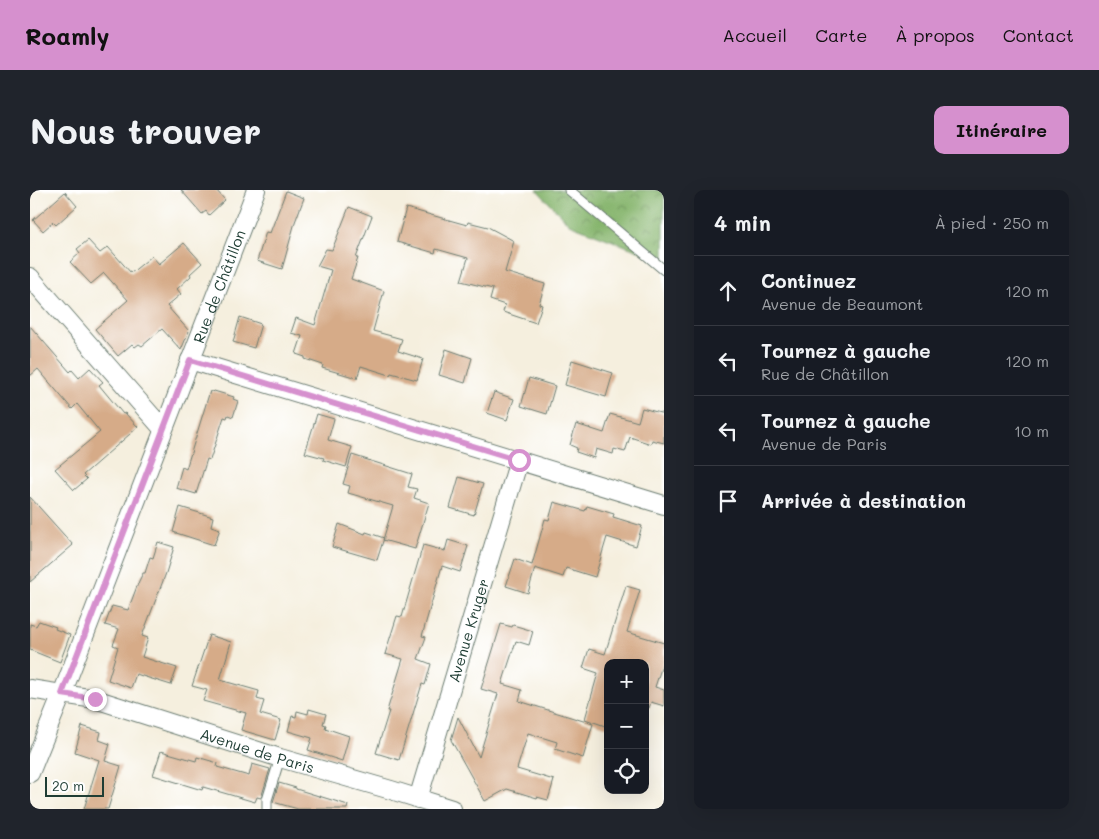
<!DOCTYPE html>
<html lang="fr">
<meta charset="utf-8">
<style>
:root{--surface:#171b24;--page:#20242c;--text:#f1f3f6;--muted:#9ea1a6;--line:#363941;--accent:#d690ce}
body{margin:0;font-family:Mali,sans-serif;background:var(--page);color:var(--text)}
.controls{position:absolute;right:15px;bottom:15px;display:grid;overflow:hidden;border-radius:10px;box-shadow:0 5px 20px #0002}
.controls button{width:45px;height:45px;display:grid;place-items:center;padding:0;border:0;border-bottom:1px solid var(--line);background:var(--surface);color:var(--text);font:25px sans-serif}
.scale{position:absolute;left:15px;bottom:12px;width:59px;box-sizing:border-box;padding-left:5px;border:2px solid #1f3d34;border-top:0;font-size:14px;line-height:18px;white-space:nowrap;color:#1f3d34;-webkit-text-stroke:4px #fff;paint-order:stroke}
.stop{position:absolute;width:15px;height:15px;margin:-11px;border:4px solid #d690ce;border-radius:50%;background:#fff}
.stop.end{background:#d690ce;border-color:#fff;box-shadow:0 1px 5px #0008}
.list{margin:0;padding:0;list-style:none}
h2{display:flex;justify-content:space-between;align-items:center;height:65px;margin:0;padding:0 20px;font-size:21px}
h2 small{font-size:16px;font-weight:400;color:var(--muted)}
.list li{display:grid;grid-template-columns:32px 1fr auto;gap:15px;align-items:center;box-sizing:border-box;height:70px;padding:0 20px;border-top:1px solid var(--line)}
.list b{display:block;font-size:19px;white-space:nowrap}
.list p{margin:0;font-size:16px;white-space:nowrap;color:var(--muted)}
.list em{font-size:16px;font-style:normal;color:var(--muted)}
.icon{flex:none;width:28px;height:28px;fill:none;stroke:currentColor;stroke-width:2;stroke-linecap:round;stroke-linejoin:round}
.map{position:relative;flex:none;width:634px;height:619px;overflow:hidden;border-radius:10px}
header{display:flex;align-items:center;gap:30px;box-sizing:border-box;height:70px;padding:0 25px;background:var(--accent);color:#111}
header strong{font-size:24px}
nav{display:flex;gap:28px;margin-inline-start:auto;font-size:18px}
.intro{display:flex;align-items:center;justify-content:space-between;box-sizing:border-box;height:120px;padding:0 30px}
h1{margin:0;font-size:35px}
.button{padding:12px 22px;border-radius:10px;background:var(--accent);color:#111;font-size:18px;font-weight:700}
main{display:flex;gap:30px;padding:0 30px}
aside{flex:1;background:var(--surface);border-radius:10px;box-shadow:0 5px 20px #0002}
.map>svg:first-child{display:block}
.forest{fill:url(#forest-crowns);stroke:#527950}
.building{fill:#d6ab88}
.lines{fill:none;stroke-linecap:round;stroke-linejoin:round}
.lane-casing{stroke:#6a7b70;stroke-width:11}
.street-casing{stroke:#6a7b70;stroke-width:20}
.lane{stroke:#fff;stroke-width:9}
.street{stroke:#fff;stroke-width:18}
.route{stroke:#d690ce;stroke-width:6}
.labels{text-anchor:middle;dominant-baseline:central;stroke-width:4;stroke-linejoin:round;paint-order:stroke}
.street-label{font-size:15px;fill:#1f3d34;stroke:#fff}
</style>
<header>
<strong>Roamly</strong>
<nav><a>Accueil</a><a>Carte</a><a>À propos</a><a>Contact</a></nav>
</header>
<div class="intro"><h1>Nous trouver</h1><a class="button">Itinéraire</a></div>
<main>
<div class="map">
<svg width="634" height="619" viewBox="0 0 634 619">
<defs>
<pattern id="forest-crowns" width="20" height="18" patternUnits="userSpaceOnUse" patternTransform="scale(1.25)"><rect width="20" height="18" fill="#86b56d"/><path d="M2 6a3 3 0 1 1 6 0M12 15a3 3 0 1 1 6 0" fill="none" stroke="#6d945a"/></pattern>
</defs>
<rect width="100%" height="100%" fill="#fff"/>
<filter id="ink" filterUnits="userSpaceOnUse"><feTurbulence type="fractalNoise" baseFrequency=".02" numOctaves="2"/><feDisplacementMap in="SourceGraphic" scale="10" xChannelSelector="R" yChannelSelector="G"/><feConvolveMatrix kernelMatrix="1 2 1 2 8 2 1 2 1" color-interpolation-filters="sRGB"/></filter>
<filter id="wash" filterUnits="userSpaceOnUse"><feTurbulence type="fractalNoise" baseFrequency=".0096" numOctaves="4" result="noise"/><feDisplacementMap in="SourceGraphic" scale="20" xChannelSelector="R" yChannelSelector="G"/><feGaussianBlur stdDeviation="1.12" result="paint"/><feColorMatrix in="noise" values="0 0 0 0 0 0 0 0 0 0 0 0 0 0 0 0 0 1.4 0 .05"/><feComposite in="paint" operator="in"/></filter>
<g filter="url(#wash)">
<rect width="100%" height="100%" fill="#f5efde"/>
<polygon class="forest" points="507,0 634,0 634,71 539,34"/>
<g id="blocks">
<g class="building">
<polygon points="151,0 186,0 195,10 179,25 176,21 172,24"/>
<polygon points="256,1 274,8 265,32 252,79 227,71 236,42 240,43"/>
<polygon points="35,2 47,16 26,35 23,32 13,41 3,30"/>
<polygon points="319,17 342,26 326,68 328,68 321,89 354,101 343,141 372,149 368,161 393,169 387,190 361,183 360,185 331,176 327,188 292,178 293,175 275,169 275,167 266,164 272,146 261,143 266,128 285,135 301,80 287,76 296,59 302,60"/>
<polygon points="376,18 437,35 438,32 458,37 484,51 475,82 515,94 509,114 512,115 506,133 473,122 475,115 460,110 463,99 431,91 438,68 406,59 405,63 367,52"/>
<polygon points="58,50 70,63 78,57 101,83 122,66 129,74 154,53 172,73 160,84 161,86 147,99 151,104 137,116 159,141 151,160 132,139 112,156 109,154 105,157 102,154 88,166 65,139 98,110 74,83 61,94 40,72 50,63 47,59"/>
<polygon points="210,127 231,134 224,158 203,152"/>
<polygon points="0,136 40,182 42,180 49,188 60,178 73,192 69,195 93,224 95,223 108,237 53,285 57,289 44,300 25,279 70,242 47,214 42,219 8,179 0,186"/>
<polygon points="416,159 442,168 435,193 409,185"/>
<polygon points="542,170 583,183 576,207 535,195"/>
<polygon points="499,188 525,196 517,224 491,216"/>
<polygon points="180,201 183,202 184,201 204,207 203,209 208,211 203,227 198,225 197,228 194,227 180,270 177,269 166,304 146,298 152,277 156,279"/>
<polygon points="464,202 484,209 477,230 457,223"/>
<polygon points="612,218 634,224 634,253 622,250 621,254 600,247 595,262 584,259 583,264 566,259 564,268 546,262 547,258 540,255 546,234 574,243 580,224 608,232"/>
<polygon points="287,224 304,229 298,250 322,257 316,277 293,270 294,268 275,263"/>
<polygon points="322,265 382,284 378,297 387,299 384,308 399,313 385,359 353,350 363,316 318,303 320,296 313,294"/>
<polygon points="429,287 453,294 444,325 420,318"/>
<polygon points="0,307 43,355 0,392"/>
<polygon points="524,312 555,321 557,316 584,324 583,327 612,336 606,356 577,347 565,387 536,378 533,387 505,378 498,403 476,396 485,369 502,375 515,329 519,330"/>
<polygon points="150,317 183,327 181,336 190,339 184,355 143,342"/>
<polygon points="309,334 335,344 336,342 354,348 347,370 302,357"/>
<polygon points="418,350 438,356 430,382 412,376 392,446 396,447 388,469 401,474 395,495 392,494 369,570 346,563 359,521 357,521 373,469 355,464 367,426 372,427 393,355 415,361"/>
<polygon points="128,352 144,357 136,383 112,446 118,448 112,467 147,478 141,495 106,484 101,498 78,490 88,457 83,455 89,439 75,435 82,416 98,420 109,391 113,383 115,383 120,367 123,368"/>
<polygon points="596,396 610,400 597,442 634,453 634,469 625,497 634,500 634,516 621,512 619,518 615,518 615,473 578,473 578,537 555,529 568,483 553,478 559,459 575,464"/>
<polygon points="9,431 26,437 25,439 40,445 30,472 0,460 0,434 6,436"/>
<polygon points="471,434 482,437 483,435 503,441 499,455 486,451 472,494 492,500 489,511 563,534 553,568 525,559 527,552 498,543 487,579 524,590 518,610 507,607 507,608 477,599 455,611 421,550 428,527 449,567 468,504 451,499"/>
<polygon points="179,445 201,452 190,490 229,501 227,509 234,511 230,524 251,530 245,550 211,540 216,523 173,511 177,500 162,496"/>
<polygon points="279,519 296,524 293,534 296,535 295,538 319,546 312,571 278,560 282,548 258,541 262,526 266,527 267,521 278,524"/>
<polygon points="52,536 71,542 69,550 80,554 75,571 91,576 78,619 54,619 69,570 45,562"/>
<polygon points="131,561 166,571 167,567 188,573 187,577 219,586 222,574 240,579 231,608 227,607 225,612 173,597 172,600 123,585"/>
<polygon points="249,593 266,598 266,599 318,615 317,619 268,619 243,612"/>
</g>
</g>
</g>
<g filter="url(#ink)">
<use href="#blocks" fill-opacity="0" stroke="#6a7b70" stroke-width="1"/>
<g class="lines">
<defs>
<g id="lane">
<polyline points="539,0 634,80"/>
<polyline points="237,619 237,610 250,568"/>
</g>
<g id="street">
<polyline points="0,87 133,239"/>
<polyline points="160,170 634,315"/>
<path id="s1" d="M0 499 32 504 65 509 250 568 361 600 422 619"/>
<path id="s2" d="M0 583 32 504 226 0"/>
<path id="s3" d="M388 609 489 270"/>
</g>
</defs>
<use href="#lane" class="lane-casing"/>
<use href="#street" class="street-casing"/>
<use href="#lane" class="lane"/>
<use href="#street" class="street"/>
</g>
</g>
<g class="lines" filter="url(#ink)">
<polyline class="route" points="65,509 32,504 160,170 489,270"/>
</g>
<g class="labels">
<g class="street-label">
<text stroke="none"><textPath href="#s2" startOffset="522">Rue de Châtillon</textPath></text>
<text stroke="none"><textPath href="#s3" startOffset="176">Avenue Kruger</textPath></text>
<text stroke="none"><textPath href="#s1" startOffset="236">Avenue de Paris</textPath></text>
</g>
</g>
</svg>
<div class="controls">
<button>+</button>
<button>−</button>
<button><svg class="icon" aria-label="locate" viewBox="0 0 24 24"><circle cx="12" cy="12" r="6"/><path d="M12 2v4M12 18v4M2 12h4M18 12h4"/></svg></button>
</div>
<div class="scale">20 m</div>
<div class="stop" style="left:489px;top:270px"></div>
<div class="stop end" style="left:65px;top:509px"></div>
</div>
<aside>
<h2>4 min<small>À pied · 250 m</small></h2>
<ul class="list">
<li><svg class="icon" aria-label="ahead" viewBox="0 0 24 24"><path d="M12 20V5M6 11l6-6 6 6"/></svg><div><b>Continuez</b><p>Avenue de Beaumont</p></div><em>120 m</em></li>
<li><svg class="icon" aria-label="left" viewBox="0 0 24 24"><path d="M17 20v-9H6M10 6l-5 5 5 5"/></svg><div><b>Tournez à gauche</b><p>Rue de Châtillon</p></div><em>120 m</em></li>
<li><svg class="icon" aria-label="left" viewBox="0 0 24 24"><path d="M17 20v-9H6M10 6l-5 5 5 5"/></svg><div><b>Tournez à gauche</b><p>Avenue de Paris</p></div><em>10 m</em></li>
<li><svg class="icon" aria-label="arrive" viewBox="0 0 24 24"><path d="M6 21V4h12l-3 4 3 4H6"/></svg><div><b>Arrivée à destination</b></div></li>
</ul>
</aside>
</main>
